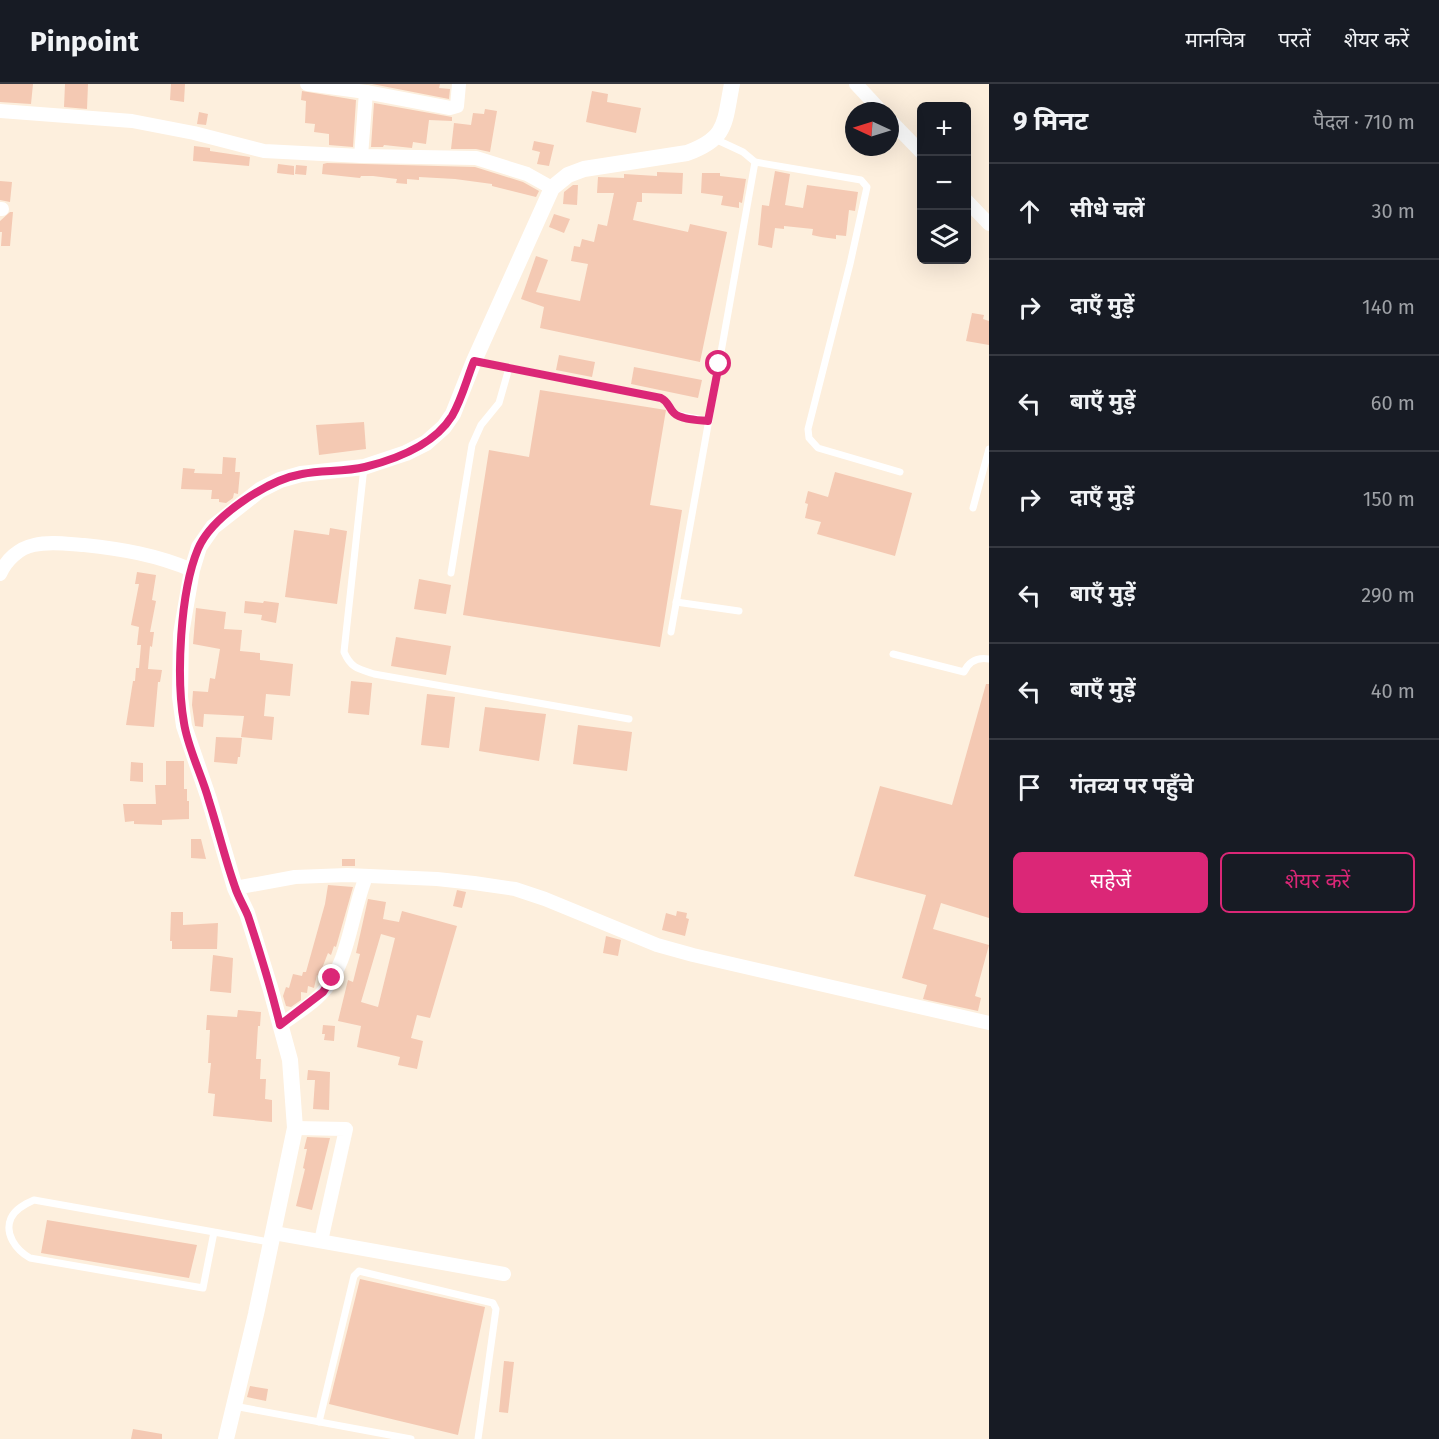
<!DOCTYPE html>
<html lang="hi">
<meta charset="utf-8">
<style>
:root{--surface:#171b24;--page:#20242c;--text:#f1f3f6;--muted:#9ea1a6;--line:#363941;--accent:#db2777}
body{margin:0;font-family:"Fira Sans","Noto Sans Devanagari",sans-serif;background:var(--page);color:var(--text)}
.controls{position:absolute;right:18px;top:18px;display:grid;overflow:hidden;border-radius:9px;box-shadow:0 6px 24px #0002}
.controls button{width:54px;height:54px;display:grid;place-items:center;padding:0;border:0;border-bottom:2px solid var(--line);background:var(--surface);color:var(--text);font:30px sans-serif}
.compass{position:absolute;left:845px;top:18px;width:54px;height:54px;border-radius:50%;background:var(--surface);box-shadow:0 6px 24px #0002;rotate:274deg}
.stop{position:absolute;width:18px;height:18px;margin:-14px;border:4px solid #db2777;border-radius:50%;background:#fff}
.stop.end{background:#db2777;border-color:#fff;box-shadow:0 2px 6px #0008}
.list{margin:0;padding:0;list-style:none}
h2{display:flex;justify-content:space-between;align-items:center;height:78px;margin:0;padding:0 24px;font-size:26px}
h2 small{font-size:20px;font-weight:400;color:var(--muted)}
.list li{display:grid;grid-template-columns:39px 1fr auto;gap:18px;align-items:center;box-sizing:border-box;height:96px;padding:0 24px;border-top:2px solid var(--line)}
.list b{display:block;font-size:22px;white-space:nowrap}
.list em{font-size:20px;font-style:normal;color:var(--muted)}
.actions{display:flex;gap:12px;padding:18px 24px}
.actions a{flex:1;padding:14px 0;border:2px solid var(--accent);border-radius:9px;text-align:center;font-size:21px;color:var(--accent)}
.actions .main{background:var(--accent);color:#fff}
.icon{flex:none;width:33px;height:33px;fill:none;stroke:currentColor;stroke-width:2;stroke-linecap:round;stroke-linejoin:round}
.map{position:relative;flex:none;width:989px;height:1355px;overflow:hidden}
header{display:flex;align-items:center;gap:36px;box-sizing:border-box;height:84px;padding:0 30px;background:var(--surface);border-bottom:2px solid var(--line)}
header strong{font-size:28px}
nav{display:flex;gap:33px;margin-inline-start:auto;font-size:21px}
main{display:flex}
aside{flex:1;background:var(--surface)}
.map>svg:first-child{display:block}
.building{fill:#f4c9b3;fill-rule:evenodd}
.lines{fill:none;stroke-linecap:round;stroke-linejoin:round}
.service{stroke:#fff;stroke-width:7}
.minor{stroke:#fff;stroke-width:14}
.tertiary{stroke:#fff;stroke-width:16}
.route{stroke:#db2777;stroke-width:8}
</style>
<header>
<strong>Pinpoint</strong>
<nav><a>मानचित्र</a><a>परतें</a><a>शेयर करें</a></nav>
</header>
<main>
<div class="map">
<svg width="989" height="1355" viewBox="0 0 989 1355">
<rect width="100%" height="100%" fill="#fdefdd"/>
<g class="building">
<polygon points="0,0 33,0 31,20 0,18"/>
<polygon points="65,0 88,0 87,25 64,23"/>
<polygon points="171,0 185,0 184,18 170,16"/>
<polygon points="372,0 440,0 439,4 450,5 449,15"/>
<polygon points="302,7 356,16 353,63 329,61 329,50 314,48 315,40 305,39 306,17 301,16"/>
<polygon points="592,7 608,10 607,18 641,24 636,49 586,38"/>
<polygon points="374,19 452,33 452,37 429,36 426,60 413,58 412,64 384,61 383,63 371,63"/>
<polygon points="485,25 497,27 490,68 476,65 451,65 454,39 471,41 473,29 484,30"/>
<polygon points="199,28 208,30 206,41 197,40"/>
<polygon points="534,57 554,61 549,82 537,80 540,68 532,66"/>
<polygon points="194,62 210,64 210,67 250,73 249,82 193,77"/>
<polygon points="327,79 475,83 523,98 539,107 536,113 492,102 492,100 455,95 419,93 419,96 407,95 407,100 396,99 397,95 373,92 361,92 360,94 322,90 323,80"/>
<polygon points="278,80 294,82 294,91 277,89"/>
<polygon points="296,81 307,82 306,91 295,90"/>
<polygon points="775,87 790,90 785,121 803,124 807,101 858,108 855,127 849,126 846,152 836,151 836,155 821,153 812,151 813,145 784,142 784,145 775,144 772,164 758,161 762,121 769,122"/>
<polygon points="657,88 683,89 682,110 642,109 642,118 637,118 633,136 688,148 690,140 727,148 700,278 540,244 544,223 521,215 536,172 548,176 536,208 580,217 588,180 571,177 574,162 580,163 582,155 594,158 598,140 607,142 614,109 597,109 598,93 624,94 624,90 657,92"/>
<polygon points="702,89 720,89 720,92 746,95 742,119 739,118 739,124 721,121 723,112 701,109"/>
<polygon points="0,97 12,98 10,118 0,116"/>
<polygon points="573,101 578,101 577,121 563,120 564,108"/>
<polygon points="10,128 13,128 10,162 1,162 2,148 0,148 0,137"/>
<polygon points="554,130 570,135 564,149 549,143"/>
<polygon points="972,229 984,231 983,235 989,237 989,261 966,257"/>
<polygon points="559,271 595,278 592,293 556,286"/>
<polygon points="634,283 702,296 698,314 631,300"/>
<polygon points="540,306 666,326 650,421 682,426 660,563 463,531 489,366 529,373"/>
<polygon points="364,338 366,365 319,371 316,341"/>
<polygon points="223,373 236,374 235,388 240,388 238,410 234,409 233,414 226,419 219,418 219,415 211,415 212,406 181,405 183,384 195,385 194,389 222,390"/>
<polygon points="835,388 912,409 895,472 817,450 821,438 805,434 808,420 805,419 808,407 828,413"/>
<polygon points="330,444 347,447 337,520 285,513 294,446 329,451"/>
<polygon points="137,488 156,491 152,516 156,517 150,548 154,548 152,563 150,562 148,585 162,586 160,598 158,598 154,643 126,641 133,597 135,597 136,584 139,584 141,561 137,561 139,543 131,541 139,500 135,500"/>
<polygon points="419,495 451,501 446,530 414,525"/>
<polygon points="245,517 263,519 264,517 279,519 276,539 261,536 262,531 244,529"/>
<polygon points="196,524 226,528 224,545 242,546 240,567 260,569 260,576 293,580 290,612 266,610 264,632 274,633 272,656 241,653 244,632 204,630 203,643 195,642 192,621 193,607 208,608 210,594 215,595 220,565 193,560"/>
<polygon points="396,553 451,562 446,591 391,582"/>
<polygon points="351,597 372,599 369,631 348,629"/>
<polygon points="986,600 989,600 989,834 941,819 933,845 989,861 975,912 981,914 978,927 923,915 927,901 902,894 926,811 854,792 880,702 952,721"/>
<polygon points="427,610 455,613 449,664 421,661"/>
<polygon points="485,623 546,630 539,677 479,667"/>
<polygon points="578,641 632,648 627,687 573,680"/>
<polygon points="216,653 242,654 240,673 238,673 237,680 214,678"/>
<polygon points="166,677 184,677 184,705 187,705 187,717 189,717 189,735 162,736 162,741 134,740 134,737 125,738 123,720 156,720 155,701 166,701"/>
<polygon points="131,678 143,679 143,698 130,697"/>
<polygon points="191,755 201,755 206,775 191,774"/>
<rect x="342" y="775" width="13" height="7"/>
<polygon points="328,801 353,803 336,863 334,862 331,871 328,869 319,892 317,891 314,904 308,902 307,909 301,908 301,916 291,923 286,922 283,912 286,903 289,904 293,890 302,892 303,888 306,888 325,820"/>
<polygon points="457,806 466,808 462,824 453,822"/>
<path d="M368 815 386 818 383 835 399 838 402 827 457 842 430 934 417 931 411 954 423 957 417 985 398 981 400 973 357 963 361 942 338 937 348 896 353 898 360 870 356 869ZM381 850 395 854 378 923 361 918Z"/>
<polygon points="677,827 687,829 686,834 689,835 685,852 662,846 666,829 676,832"/>
<polygon points="171,828 183,828 183,841 218,839 217,865 172,865 172,857 170,857"/>
<polygon points="606,852 621,856 618,872 603,869"/>
<polygon points="213,871 233,874 231,909 210,907"/>
<polygon points="238,926 261,928 260,942 258,942 256,975 261,975 260,995 266,995 265,1015 272,1016 272,1038 213,1032 215,1010 208,1009 211,979 208,979 210,946 206,946 207,931 237,933"/>
<polygon points="323,941 335,942 334,957 324,956 325,950 322,950"/>
<polygon points="308,986 330,988 329,1026 313,1025 315,996 307,996"/>
<polygon points="307,1053 330,1054 312,1126 296,1122 305,1085 303,1084 307,1065 304,1065"/>
<polygon points="47,1136 197,1161 189,1194 41,1169"/>
<polygon points="360,1195 485,1223 458,1351 329,1320"/>
<polygon points="504,1277 514,1278 508,1329 499,1328"/>
<polygon points="250,1302 268,1305 266,1317 247,1313"/>
<polygon points="133,1345 162,1350 162,1355 131,1355"/>
</g>
<g class="lines">
<g class="service">
<polyline points="755,78 861,96 867,103 850,180 808,345 809,354 818,364 900,388"/>
<path d="M475 277 661 314C670 317 670 327 678 331L709 337"/>
<path d="M364 383 344 568C351 584 358 585 374 590L629 635"/>
<polyline points="973,424 989,365"/>
<polyline points="451,489 472,361 481,341 499,319 509,284"/>
<polyline points="676,518 739,527"/>
<polyline points="671,548 755,78 743,68 715,55"/>
<path d="M893 570 964 588C969 577 977 573 989 575"/>
<path d="M214 1148 203 1204 30 1174C16 1166 4 1150 11 1134 15 1125 25 1120 34 1116L214 1148 269 1158"/>
<polyline points="234,1322 411,1355"/>
<polyline points="319,1338 354,1192 359,1187 493,1219 496,1225 478,1355"/>
</g>
<g class="minor">
<polyline points="307,0 366,8"/>
<polyline points="856,0 881,27"/>
<polyline points="0,27 132,37 194,49 264,67 361,72 476,74 527,90 552,104"/>
<polyline points="890,36 922,69"/>
<polyline points="361,72 366,8 450,24 457,22 459,0"/>
<polyline points="966,116 989,140"/>
<polyline points="0,125 2,125"/>
<path d="M0 490C6 476 19 464 34 461 50 457 68 460 84 461 122 465 157 471 192 486"/>
<polyline points="235,804 295,793 347,791 437,795 474,799 515,805 545,815 657,861 693,871 989,939"/>
<path d="M280 941C294 931 310 922 321 910 349 881 351 829 366 793"/>
<polyline points="295,1044 346,1045 321,1157"/>
<polyline points="274,1149 504,1190"/>
</g>
<path class="tertiary" d="M226 1355 256 1230 295 1044 290 976 270 903 247 829 235 804 209 715 184 642 180 613 181 550 192 486 199 463 213 443 260 406 280 396 301 390 364 383 406 369 426 359 444 343 453 330 474 277 552 104 568 91 584 85 687 69C728 54 724 39 732 0"/>
</g>
<g class="lines">
<path class="route" d="M332 894 323 908 280 941C271 904 260 868 248 832 244 822 238 813 235 803 225 775 218 745 209 717 202 691 188 665 184 639 176 594 180 508 198 465 212 432 268 396 302 390 322 386 344 388 365 383 397 375 434 361 452 332 462 315 467 294 474 277L661 314C669 318 668 323 674 329 681 336 699 336 708 337L719 280"/>
</g>
</svg>
<div class="controls">
<button>+</button>
<button>−</button>
<button><svg class="icon" aria-label="layers" viewBox="0 0 24 24"><path d="M12 4l9 5-9 5-9-5zM3 14l9 5 9-5"/></svg></button>
</div>
<svg class="compass" viewBox="-18 -18 36 36"><path d="M0-13l5 13h-10z" fill="#e53935"/><path d="M0 13l5-13h-10z" fill="#9ea1a6"/></svg>
<div class="stop" style="left:719px;top:280px"></div>
<div class="stop end" style="left:332px;top:894px"></div>
</div>
<aside>
<h2>9 मिनट<small>पैदल · 710 m</small></h2>
<ul class="list">
<li><svg class="icon" aria-label="ahead" viewBox="0 0 24 24"><path d="M12 20V5M6 11l6-6 6 6"/></svg><div><b>सीधे चलें</b></div><em>30 m</em></li>
<li><svg class="icon" aria-label="right" viewBox="0 0 24 24"><path d="M7 20v-9h11M14 6l5 5-5 5"/></svg><div><b>दाएँ मुड़ें</b></div><em>140 m</em></li>
<li><svg class="icon" aria-label="left" viewBox="0 0 24 24"><path d="M17 20v-9H6M10 6l-5 5 5 5"/></svg><div><b>बाएँ मुड़ें</b></div><em>60 m</em></li>
<li><svg class="icon" aria-label="right" viewBox="0 0 24 24"><path d="M7 20v-9h11M14 6l5 5-5 5"/></svg><div><b>दाएँ मुड़ें</b></div><em>150 m</em></li>
<li><svg class="icon" aria-label="left" viewBox="0 0 24 24"><path d="M17 20v-9H6M10 6l-5 5 5 5"/></svg><div><b>बाएँ मुड़ें</b></div><em>290 m</em></li>
<li><svg class="icon" aria-label="left" viewBox="0 0 24 24"><path d="M17 20v-9H6M10 6l-5 5 5 5"/></svg><div><b>बाएँ मुड़ें</b></div><em>40 m</em></li>
<li><svg class="icon" aria-label="arrive" viewBox="0 0 24 24"><path d="M6 21V4h12l-3 4 3 4H6"/></svg><div><b>गंतव्य पर पहुँचे</b></div></li>
</ul>
<div class="actions"><a class="main">सहेजें</a><a>शेयर करें</a></div>
</aside>
</main>
